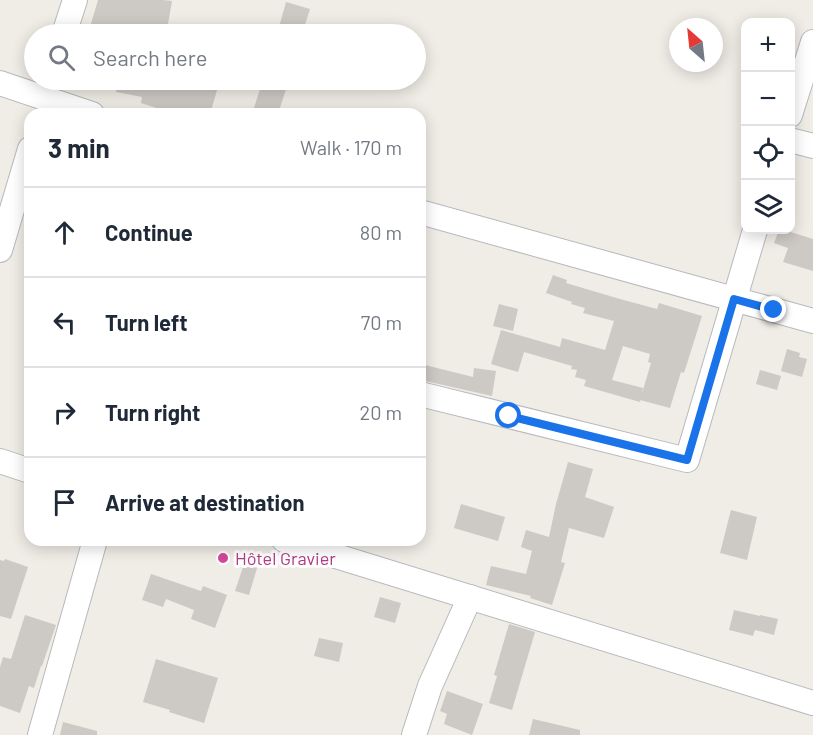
<!DOCTYPE html>
<meta charset="utf-8">
<style>
:root{--surface:#fff;--page:#f2f2f3;--text:#1f2937;--muted:#747a83;--line:#e0e1e3}
body{margin:0;font-family:Barlow,sans-serif;background:var(--page);color:var(--text)}
.controls{position:absolute;right:18px;top:18px;display:grid;overflow:hidden;border-radius:12px;box-shadow:0 3px 15px #0003}
.controls button{width:54px;height:54px;display:grid;place-items:center;padding:0;border:0;border-bottom:2px solid var(--line);background:var(--surface);color:var(--text);font:30px sans-serif}
.compass{position:absolute;left:669px;top:18px;width:54px;height:54px;border-radius:50%;background:var(--surface);box-shadow:0 3px 15px #0003;rotate:333deg}
.stop{position:absolute;width:18px;height:18px;margin:-14px;border:4px solid #1a73e8;border-radius:50%;background:#fff}
.stop.end{background:#1a73e8;border-color:#fff;box-shadow:0 2px 6px #0008}
.list{margin:0;padding:0;list-style:none}
h2{display:flex;justify-content:space-between;align-items:center;height:78px;margin:0;padding:0 24px;font-size:26px}
h2 small{font-size:20px;font-weight:400;color:var(--muted)}
.list li{display:grid;grid-template-columns:39px 1fr auto;gap:18px;align-items:center;box-sizing:border-box;height:90px;padding:0 24px;border-top:2px solid var(--line)}
.list b{display:block;font-size:22px;white-space:nowrap}
.list em{font-size:20px;font-style:normal;color:var(--muted)}
.icon{flex:none;width:33px;height:33px;fill:none;stroke:currentColor;stroke-width:2;stroke-linecap:round;stroke-linejoin:round}
.map{position:relative;flex:none;width:813px;height:735px;overflow:hidden}
.search{position:absolute;background:var(--surface);box-shadow:0 3px 15px #0003;left:24px;top:24px;width:402px;height:66px;display:flex;align-items:center;gap:15px;box-sizing:border-box;padding:0 21px;border-radius:33px;color:var(--muted);font-size:22px}
.panel{position:absolute;background:var(--surface);box-shadow:0 3px 15px #0003;left:24px;top:108px;width:402px;height:438px;border-radius:18px}
.map>svg:first-child{display:block}
.building{fill:#cdc9c5}
.lines{fill:none;stroke-linecap:round;stroke-linejoin:round}
.minor-casing{stroke:#b6babd;stroke-width:26}
.minor{stroke:#fff;stroke-width:24}
.route{stroke:#1a73e8;stroke-width:8}
.hotel-dot{fill:#d1479c;stroke:#fff;stroke-width:2}
.labels{text-anchor:middle;dominant-baseline:central;stroke-width:6;stroke-linejoin:round;paint-order:stroke}
.hotel-label{font-size:18px;fill:#b23c85;stroke:#fff;text-anchor:start}
</style>
<div class="map">
<svg width="813" height="735" viewBox="0 0 813 735">
<rect width="100%" height="100%" fill="#f0ece6"/>
<g class="building">
<polygon points="98,0 163,0 172,1 168,24 166,24 163,34 88,34"/>
<polygon points="286,2 310,9 302,34 277,34"/>
<polygon points="118,80 153,85 154,80 220,80 210,114 175,114 141,103 142,97 116,92"/>
<polygon points="263,80 289,80 278,114 252,114"/>
<polygon points="779,230 784,230 813,239 813,271 783,262 788,248 774,243"/>
<polygon points="553,275 567,280 566,283 620,299 657,309 659,303 702,316 684,373 681,372 670,408 640,400 651,363 648,362 650,354 623,346 612,380 643,388 640,402 584,386 586,380 575,377 577,370 571,369 572,366 524,352 518,372 491,364 501,330 560,347 562,338 605,350 614,321 583,313 585,308 571,304 572,302 546,293"/>
<polygon points="499,304 518,309 513,331 493,326"/>
<polygon points="787,349 800,353 799,357 807,359 802,377 781,371"/>
<polygon points="425,365 473,377 474,368 496,371 492,396 421,380"/>
<polygon points="760,370 781,376 777,390 756,384"/>
<polygon points="568,462 593,469 585,497 614,507 604,538 569,528 561,562 565,563 552,605 530,598 531,596 486,585 491,566 526,574 532,551 521,547 526,530 549,537 556,504"/>
<polygon points="461,504 505,517 498,541 454,528"/>
<polygon points="731,510 757,517 747,560 720,553"/>
<polygon points="5,559 28,567 11,619 0,616 0,560 4,561"/>
<polygon points="244,564 257,568 249,595 235,591"/>
<polygon points="151,574 201,591 203,586 227,595 215,628 191,619 194,610 166,599 163,607 142,600"/>
<polygon points="380,597 401,603 395,623 374,617"/>
<polygon points="734,610 760,616 760,615 778,619 774,635 755,630 753,636 729,630"/>
<polygon points="25,615 56,625 42,666 41,666 34,688 29,686 20,713 0,706 0,667 3,657 11,659"/>
<polygon points="509,624 535,632 512,710 489,703 497,676 494,675"/>
<polygon points="319,638 343,643 339,662 314,656"/>
<polygon points="156,659 218,678 204,723 169,712 170,710 143,702"/>
<polygon points="447,691 483,704 472,735 444,724 447,714 440,711"/>
<polygon points="533,719 580,730 580,735 529,735"/>
<polygon points="63,722 97,731 97,735 60,735"/>
</g>
<g class="lines">
<defs>
<g id="minor">
<polyline points="64,34 75,0"/>
<polyline points="0,83 92,114"/>
<polyline points="790,115 813,42"/>
<polyline points="790,140 813,146"/>
<polyline points="420,212 813,321"/>
<polyline points="0,250 30,149"/>
<polyline points="420,394 687,460 755,230"/>
<polyline points="0,461 30,471"/>
<polyline points="284,540 813,703"/>
<polyline points="40,735 95,540"/>
<polyline points="414,735 430,686 470,597"/>
</g>
</defs>
<use href="#minor" class="minor-casing"/>
<use href="#minor" class="minor"/>
</g>
<g class="lines">
<polyline class="route" points="509,416 687,460 734,299 774,310"/>
</g>
<circle class="hotel-dot" cx="223" cy="558" r="6"/>
<g class="labels">
<g class="hotel-label">
<text x="235" y="558">Hôtel Gravier</text>
</g>
</g>
</svg>
<div class="controls">
<button>+</button>
<button>−</button>
<button><svg class="icon" aria-label="locate" viewBox="0 0 24 24"><circle cx="12" cy="12" r="6"/><path d="M12 2v4M12 18v4M2 12h4M18 12h4"/></svg></button>
<button><svg class="icon" aria-label="layers" viewBox="0 0 24 24"><path d="M12 4l9 5-9 5-9-5zM3 14l9 5 9-5"/></svg></button>
</div>
<svg class="compass" viewBox="-18 -18 36 36"><path d="M0-13l5 13h-10z" fill="#e53935"/><path d="M0 13l5-13h-10z" fill="#747a83"/></svg>
<div class="stop" style="left:509px;top:416px"></div>
<div class="stop end" style="left:774px;top:310px"></div>
<div class="search"><svg class="icon" aria-label="search" viewBox="0 0 24 24"><circle cx="10" cy="10" r="6"/><path d="M15 15l6 6"/></svg>Search here</div>
<section class="panel">
<h2>3 min<small>Walk · 170 m</small></h2>
<ul class="list">
<li><svg class="icon" aria-label="ahead" viewBox="0 0 24 24"><path d="M12 20V5M6 11l6-6 6 6"/></svg><div><b>Continue</b></div><em>80 m</em></li>
<li><svg class="icon" aria-label="left" viewBox="0 0 24 24"><path d="M17 20v-9H6M10 6l-5 5 5 5"/></svg><div><b>Turn left</b></div><em>70 m</em></li>
<li><svg class="icon" aria-label="right" viewBox="0 0 24 24"><path d="M7 20v-9h11M14 6l5 5-5 5"/></svg><div><b>Turn right</b></div><em>20 m</em></li>
<li><svg class="icon" aria-label="arrive" viewBox="0 0 24 24"><path d="M6 21V4h12l-3 4 3 4H6"/></svg><div><b>Arrive at destination</b></div></li>
</ul>
</section>
</div>
